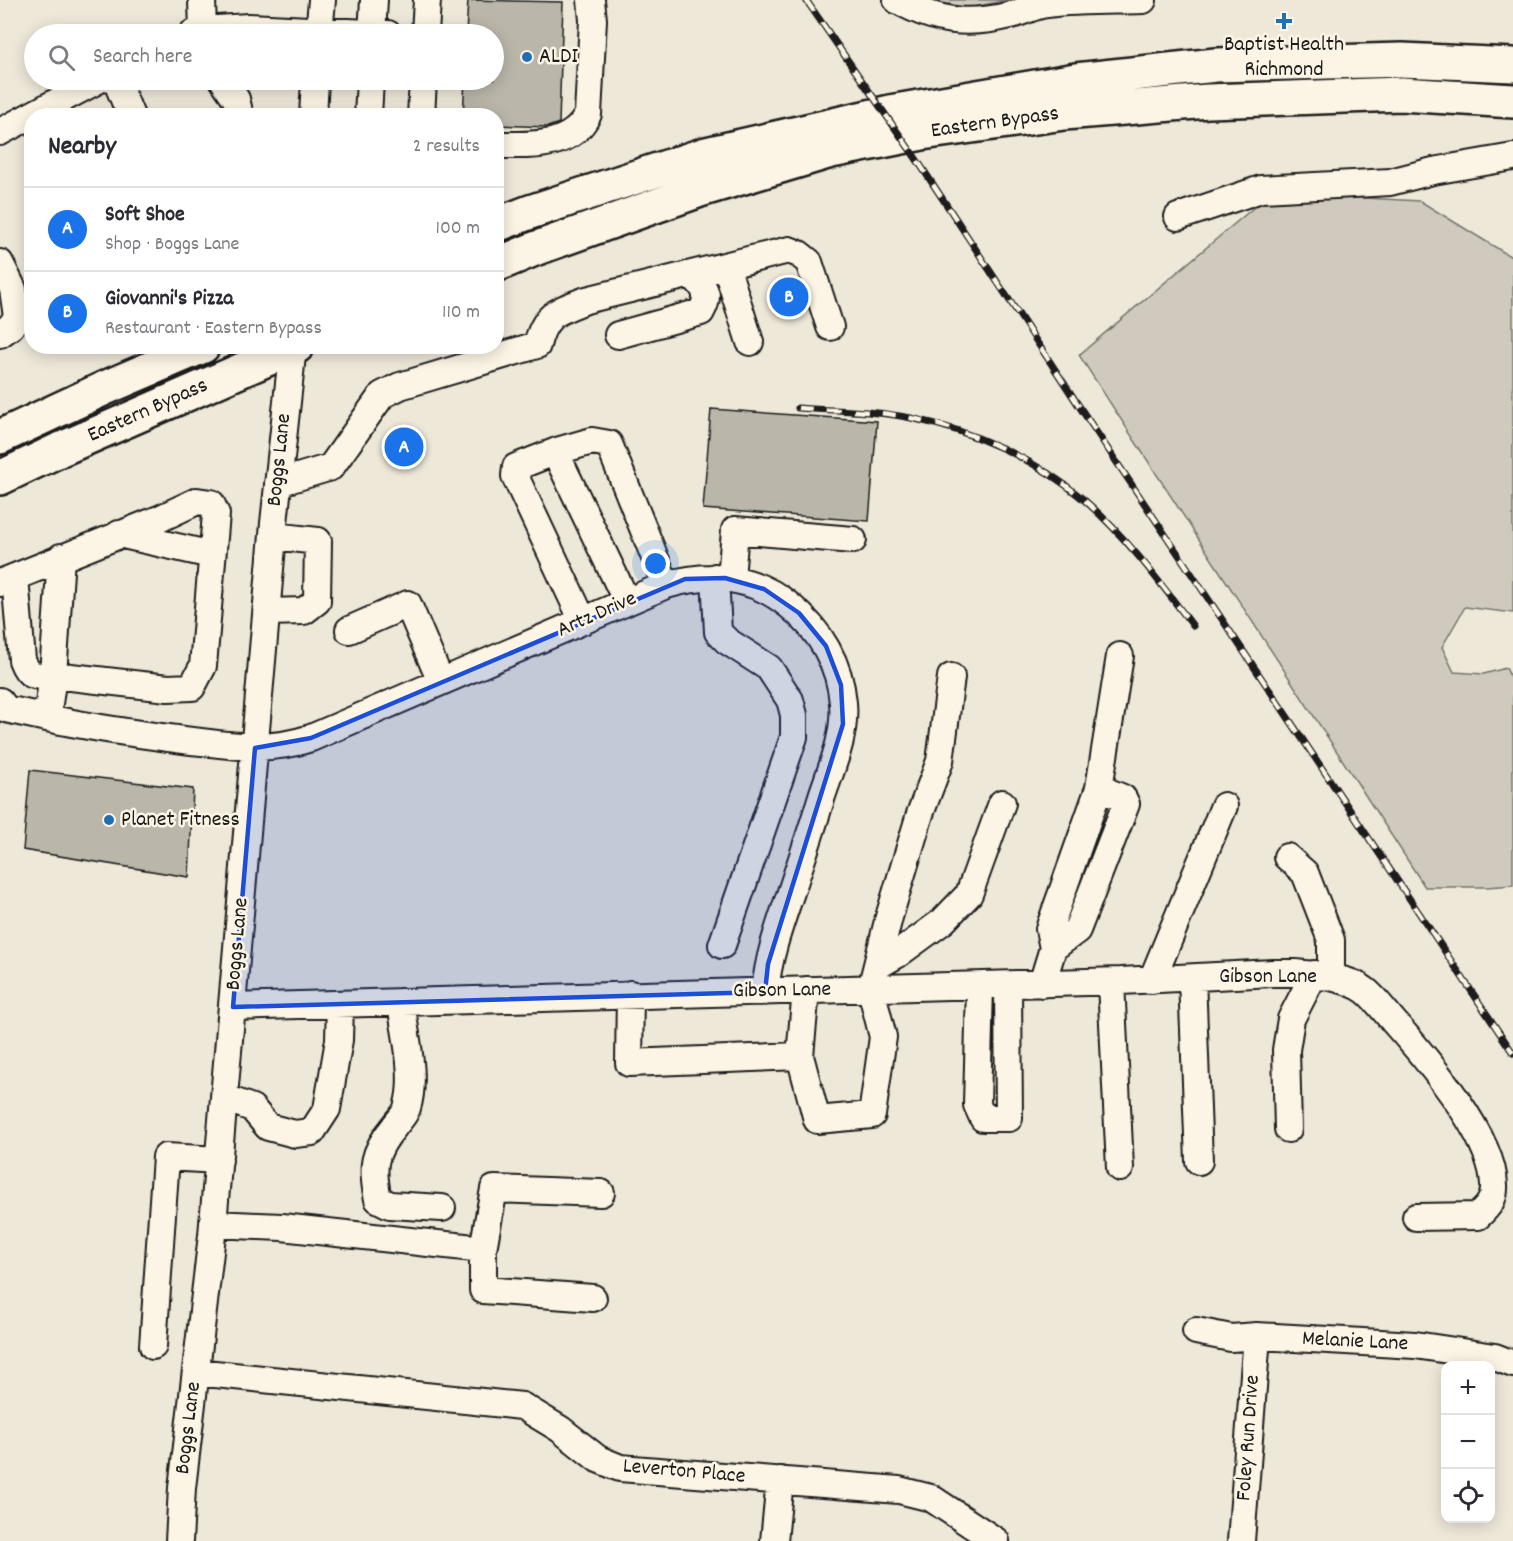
<!DOCTYPE html>
<meta charset="utf-8">
<style>
:root{--surface:#fff;--page:#f7f7f7;--text:#2b2b33;--muted:#7c7c81;--line:#e1e1e2;--accent:#1a73e8}
body{margin:0;font-family:Dekko,sans-serif;background:var(--page);color:var(--text)}
.controls{position:absolute;right:18px;bottom:18px;display:grid;overflow:hidden;border-radius:12px;box-shadow:0 3px 15px #0003}
.controls button{width:54px;height:54px;display:grid;place-items:center;padding:0;border:0;border-bottom:2px solid var(--line);background:var(--surface);color:var(--text);font:30px sans-serif}
.you{position:absolute;left:656px;top:564px;width:21px;height:21px;margin:-15px;border:4px solid #fff;border-radius:50%;background:#1a73e8;box-shadow:0 0 0 9px #1a73e833}
.badge{display:grid;place-items:center;width:39px;height:39px;border-radius:50%;background:var(--accent);color:#fff;font-size:20px;font-weight:700}
.pin{position:absolute;translate:-50% -50%;border:3px solid #fff;box-shadow:0 2px 6px #0006}
.list{margin:0;padding:0;list-style:none}
h2{display:flex;justify-content:space-between;align-items:center;height:78px;margin:0;padding:0 24px;font-size:26px}
h2 small{font-size:20px;font-weight:400;color:var(--muted)}
.list li{display:grid;grid-template-columns:39px 1fr auto;gap:18px;align-items:center;box-sizing:border-box;height:84px;padding:0 24px;border-top:2px solid var(--line)}
.list b{display:block;font-size:22px;white-space:nowrap}
.list p{margin:0;font-size:20px;white-space:nowrap;color:var(--muted)}
.list em{font-size:20px;font-style:normal;color:var(--muted)}
.icon{flex:none;width:33px;height:33px;fill:none;stroke:currentColor;stroke-width:2;stroke-linecap:round;stroke-linejoin:round}
.map{position:relative;flex:none;width:1513px;height:1541px;overflow:hidden}
.search{position:absolute;background:var(--surface);box-shadow:0 3px 15px #0003;left:24px;top:24px;width:480px;height:66px;display:flex;align-items:center;gap:15px;box-sizing:border-box;padding:0 21px;border-radius:33px;color:var(--muted);font-size:22px}
.panel{position:absolute;background:var(--surface);box-shadow:0 3px 15px #0003;left:24px;top:108px;width:480px;height:246px;border-radius:24px}
.map>svg:first-child{display:block}
.green{fill:#cfcabd;stroke:#76736c;stroke-width:1.5}
.building{fill:#bab6aa;stroke:#1c1c1c;stroke-width:1.5}
.lines{fill:none;stroke-linecap:round;stroke-linejoin:round}
.minor-casing{stroke:#1c1c1c;stroke-width:30}
.major-casing{stroke:#1c1c1c;stroke-width:38}
.minor{stroke:#fcf5e5;stroke-width:26}
.major{stroke:#fcf5e5;stroke-width:33}
.rail-casing{stroke:#1c1c1c;stroke-width:7}
.rail{stroke:#fcf5e5;stroke-width:4.5;stroke-dasharray:14;stroke-linecap:butt}
.marked{fill:#1d4ed8;fill-opacity:0.2;stroke:#1d4ed8;stroke-width:4.5;stroke-linejoin:round}
.poi-dot{fill:#1f6fb2;stroke:#fcf5e5;stroke-width:2}
.labels{text-anchor:middle;dominant-baseline:central;stroke-width:5;stroke-linejoin:round;paint-order:stroke}
.poi-label{font-size:22px;fill:#1c1c1c;stroke:#fcf5e5;text-anchor:start}
.street-label{font-size:22px;fill:#1c1c1c;stroke:#fcf5e5}
</style>
<div class="map">
<svg width="1513" height="1541" viewBox="0 0 1513 1541">
<rect width="100%" height="100%" fill="#eee8d9"/>
<filter id="ink" filterUnits="userSpaceOnUse"><feTurbulence type="fractalNoise" baseFrequency=".0167" numOctaves="2"/><feDisplacementMap in="SourceGraphic" scale="12" xChannelSelector="R" yChannelSelector="G"/><feConvolveMatrix kernelMatrix="1 2 1 2 8 2 1 2 1" color-interpolation-filters="sRGB"/></filter>
<g filter="url(#ink)">
<path class="green" d="M 927,0 L 1007,0 L 969,8 Z
M 1271,193 L 1420,201 L 1513,258 L 1513,613 L 1465,607 L 1442,647 L 1454,672 L 1484,674 L 1506,668 L 1513,683 L 1513,885 L 1487,887 L 1425,887 L 1079,355 Z"/>
<path class="building" d="M 468,0 L 563,2 L 559,123 L 548,127 L 496,125 L 496,116 L 463,116 L 465,80 L 494,80 L 494,34 L 466,34 Z
M 711,409 L 877,421 L 869,521 L 703,509 Z
M 30,770 L 193,789 L 189,877 L 23,850 Z"/>
<g class="lines">
<g class="minor-casing">
<path id="minor" d="M 202,0 L 203,31
M 897,0 C 937,22 967,26 1011,15 C 1023,12 1035,5 1047,4 C 1078,0 1111,1 1143,0
M 192,34 L 217,29 L 249,27 L 388,34
M 319,34 L 322,0
M 372,34 L 374,0
M 425,34 L 427,0
M 116,80 L 131,116
M 223,80 L 236,99 L 240,116
M 313,116 L 315,80
M 368,116 L 370,80
M 421,116 L 423,80
M 0,132 L 98,80
M 496,145 C 530,145 571,149 588,114 L 593,20 L 591,0
M 1178,217 L 1261,189 L 1390,182 L 1433,171 L 1513,157
M 0,263 L 13,289 L 17,317 L 11,326 L 0,334
M 726,266 L 750,342
M 618,335 L 701,312 C 711,294 705,289 693,275
M 557,451 L 516,467 L 515,476 L 583,621
M 278,483 L 331,467 L 382,395 L 400,386 L 537,345 C 545,313 558,311 586,300 L 789,250 L 799,254 L 809,262 L 830,327
M 119,534 L 212,555
M 715,577 L 718,632 L 727,641 L 769,668 L 790,700 L 794,715 L 794,737 L 722,945
M 731,579 L 735,530 L 853,540
M 0,583 L 159,519 L 197,501 L 211,503 L 216,514 L 203,666 L 192,687 L 168,688 L 53,675 L 61,557
M 627,602 L 561,464 L 557,451 L 592,441 L 609,444 L 666,585
M 267,612 L 304,611 L 317,601 L 318,541 L 273,536
M 349,630 L 408,604 L 441,682
M 0,701 L 6,709 L 47,718 L 53,675 C 36,676 29,679 22,660 L 15,577
M 47,718 C 93,728 137,734 184,740 C 229,745 267,753 311,738 L 666,585 C 710,572 754,576 790,606 C 820,630 840,664 843,703 C 846,735 832,766 822,796 C 812,829 801,862 790,895 C 779,927 768,958 765,992
M 1099,788 L 1120,656
M 1287,857 L 1305,873 L 1331,940 L 1331,977 C 1343,980 1356,983 1366,991 C 1376,999 1385,1012 1394,1022 C 1426,1058 1493,1136 1494,1185 C 1495,1199 1488,1207 1478,1216 L 1416,1217
M 877,966 L 898,954 L 943,921 L 969,894 L 1002,803
M 1192,978 L 1199,1161
M 1152,980 L 1224,806
M 1111,982 L 1120,1168
M 1042,984 L 1053,948 L 1049,929 L 1099,788 L 1123,798 L 1126,804 L 1077,930 L 1053,948
M 980,986 L 977,1105 L 983,1118 L 1009,1118 L 1008,985
M 630,994 L 629,1063 L 800,1056 L 806,990
M 401,1002 C 405,1036 417,1075 407,1108 C 405,1115 398,1121 394,1127 C 373,1152 371,1167 378,1199 L 390,1205 L 442,1208
M 233,1007 L 1121,981 L 1273,973 L 1295,973 L 1331,977
M 800,1056 L 817,1120 L 872,1115 L 883,1037 L 871,989 L 889,917 L 920,814 L 940,761 L 951,677
M 225,1098 L 252,1108 L 268,1127 L 295,1134 L 312,1132 L 327,1109 L 339,1040 L 340,1004
M 1288,1129 L 1286,1050 L 1291,1019 L 1314,974
M 213,1224 L 282,1227 L 483,1249 L 483,1290 L 593,1298
M 483,1249 L 494,1189 L 601,1193
M 1196,1331 L 1231,1338 L 1257,1336 L 1415,1345 L 1495,1357 L 1513,1364
M 153,1346 L 166,1157 L 219,1160
M 196,1372 L 522,1406 L 560,1429 L 598,1459 L 620,1468 L 899,1490 L 931,1498 L 996,1541
M 179,1541 L 182,1488 L 212,1235 L 274,523 L 293,346
M 774,1541 L 780,1480
M 1241,1541 L 1257,1336"/>
</g>
<g class="major-casing">
<path id="major" d="M 496,225 L 530,212 L 706,154 L 890,112 L 1076,80 L 1216,65 L 1402,60 L 1513,65
M 496,265 L 537,248 L 700,190 L 831,151 L 922,133 L 1064,113 L 1208,101 L 1401,94 L 1513,101
M 0,437 L 105,388 L 203,346
M 0,478 L 59,450 L 297,346"/>
</g>
<use href="#minor" class="minor"/>
<use href="#major" class="major"/>
<g class="rail-casing">
<path id="rail" d="M 806,0 L 917,160 L 1083,412 L 1513,1053
M 798,408 C 835,411 874,410 911,418 C 972,431 1035,458 1083,499 C 1125,535 1159,581 1193,626"/>
</g>
<use href="#rail" class="rail"/>
</g>
</g>
<path class="marked" d="M 725,578 L 764,589 L 799,613 L 826,646 L 841,685 L 843,724 L 768,964 L 765,992 L 233,1007 L 255,748 L 311,738 L 685,579 Z"/>
<g class="poi-dot">
<path d="M1281 12h6v6h6v6h-6v6h-6v-6h-6v-6h6z"/>
<circle cx="527" cy="57" r="6"/>
<circle cx="109" cy="820" r="6"/>
</g>
<g class="labels">
<g class="poi-label">
<text x="1284" y="45" text-anchor="middle">Baptist Health<tspan x="1284" dy="25">Richmond</tspan></text>
<text x="539" y="57">ALDI</text>
<text x="121" y="820">Planet Fitness</text>
</g>
<g class="street-label">
<text transform="translate(995 123) rotate(-8)">Eastern Bypass</text>
<text transform="translate(148 411) rotate(-24)">Eastern Bypass</text>
<text transform="translate(280 460) rotate(-84)">Boggs Lane</text>
<text transform="translate(597 615) rotate(-24)">Artz Drive</text>
<text transform="translate(238 944) rotate(-85)">Boggs Lane</text>
<text x="1268" y="977">Gibson Lane</text>
<text transform="translate(782 991) rotate(-1)">Gibson Lane</text>
<text transform="translate(1355 1342) rotate(3)">Melanie Lane</text>
<text transform="translate(189 1428) rotate(-83)">Boggs Lane</text>
<text transform="translate(1249 1438) rotate(-86)">Foley Run Drive</text>
<text transform="translate(684 1472) rotate(5)">Leverton Place</text>
</g>
</g>
</svg>
<div class="controls">
<button>+</button>
<button>−</button>
<button><svg class="icon" aria-label="locate" viewBox="0 0 24 24"><circle cx="12" cy="12" r="6"/><path d="M12 2v4M12 18v4M2 12h4M18 12h4"/></svg></button>
</div>
<div class="you"></div>
<div class="pin badge" style="left:404px;top:447px">A</div>
<div class="pin badge" style="left:789px;top:297px">B</div>
<div class="search"><svg class="icon" aria-label="search" viewBox="0 0 24 24"><circle cx="10" cy="10" r="6"/><path d="M15 15l6 6"/></svg>Search here</div>
<section class="panel">
<h2>Nearby<small>2 results</small></h2>
<ul class="list">
<li><span class="badge">A</span><div><b>Soft Shoe</b><p>Shop · Boggs Lane</p></div><em>100 m</em></li>
<li><span class="badge">B</span><div><b>Giovanni's Pizza</b><p>Restaurant · Eastern Bypass</p></div><em>110 m</em></li>
</ul>
</section>
</div>
